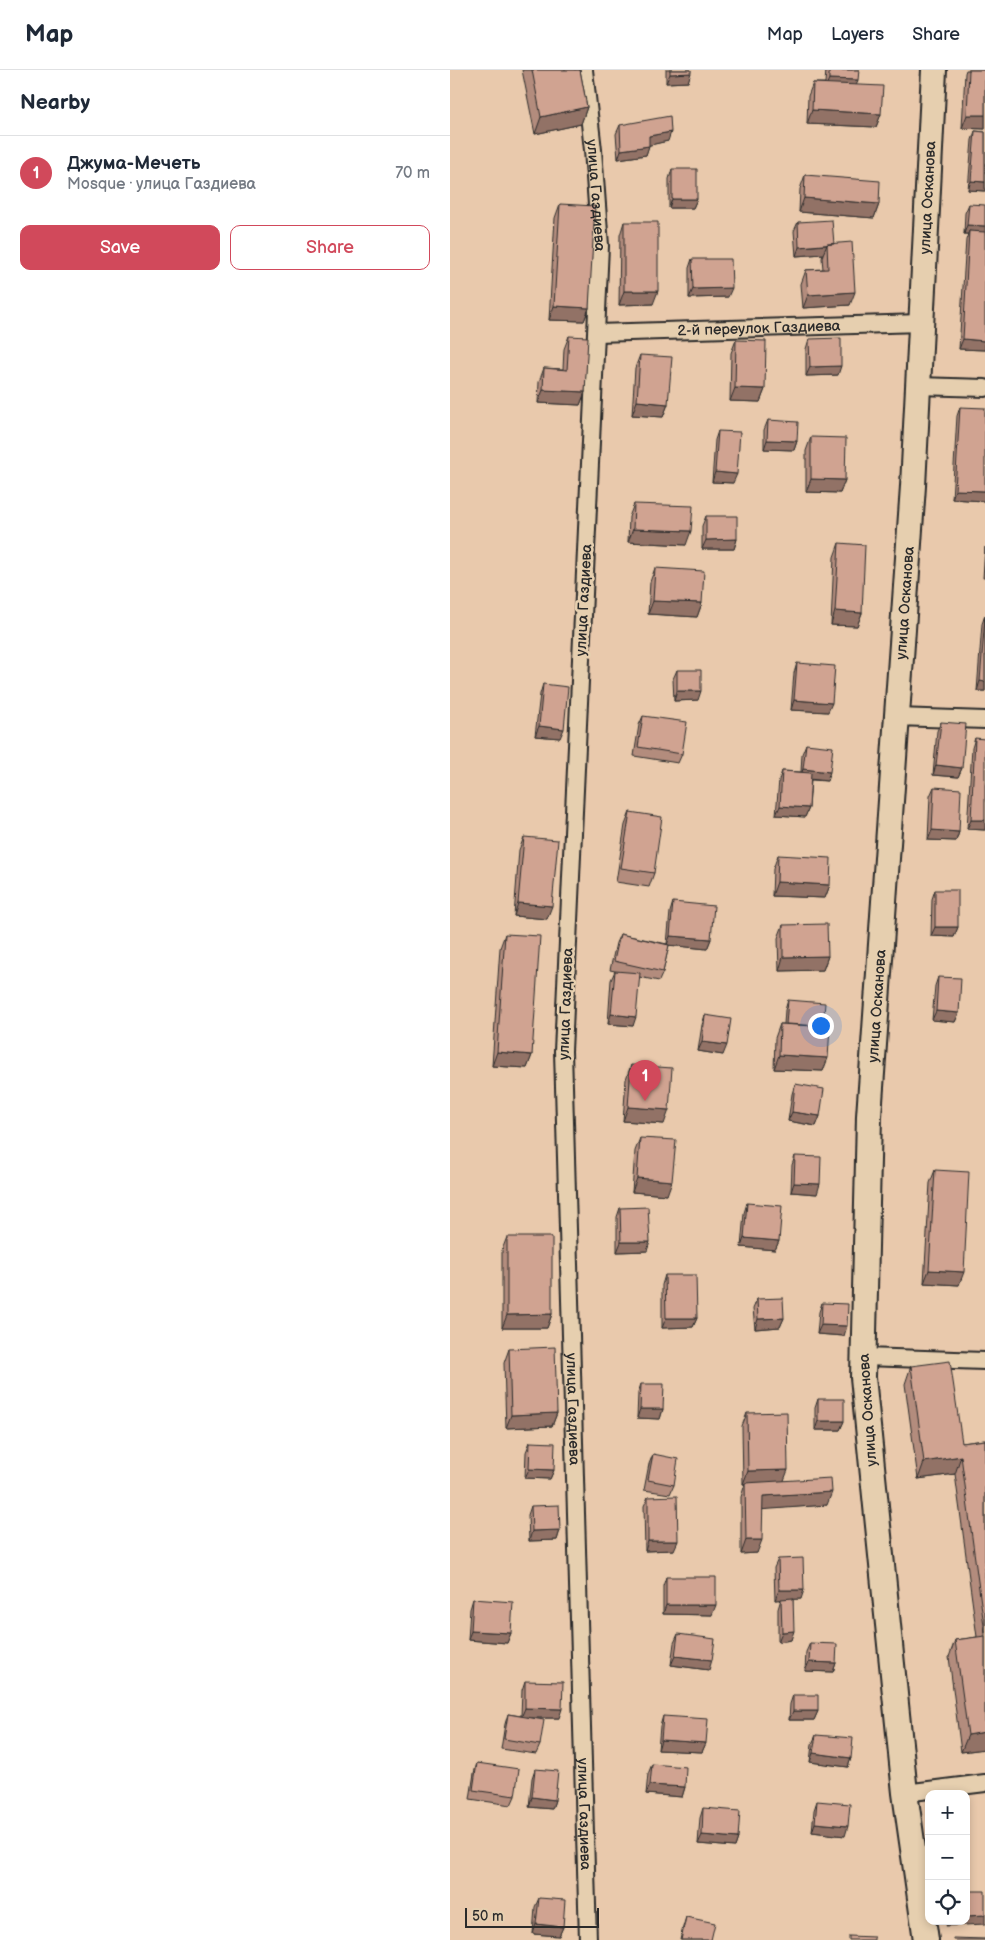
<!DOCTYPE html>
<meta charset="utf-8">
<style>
:root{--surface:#fff;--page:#f2f2f3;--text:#1f2937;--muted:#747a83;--line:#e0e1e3;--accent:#d1495b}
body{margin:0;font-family:"Balsamiq Sans",sans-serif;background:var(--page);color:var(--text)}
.controls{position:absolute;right:15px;bottom:15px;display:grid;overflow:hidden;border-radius:10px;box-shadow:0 2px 8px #0003}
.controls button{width:45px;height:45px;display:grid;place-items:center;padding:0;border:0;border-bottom:1px solid var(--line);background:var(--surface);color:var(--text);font:25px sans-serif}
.scale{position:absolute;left:15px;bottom:12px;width:134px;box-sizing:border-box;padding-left:5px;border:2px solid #2b2b2b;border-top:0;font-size:14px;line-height:18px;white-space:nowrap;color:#2b2b2b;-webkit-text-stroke:4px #e6cfaf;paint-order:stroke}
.you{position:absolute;left:370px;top:955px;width:18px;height:18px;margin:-12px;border:4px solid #fff;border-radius:50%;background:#1a73e8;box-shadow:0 0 0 8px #1a73e833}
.badge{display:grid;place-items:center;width:32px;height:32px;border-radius:50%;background:var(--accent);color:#fff;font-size:16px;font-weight:700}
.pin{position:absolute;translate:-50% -41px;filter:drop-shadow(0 1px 2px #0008)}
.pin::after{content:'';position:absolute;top:26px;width:18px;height:15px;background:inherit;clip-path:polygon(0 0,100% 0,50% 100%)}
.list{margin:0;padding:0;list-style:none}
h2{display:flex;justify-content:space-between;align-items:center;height:65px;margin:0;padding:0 20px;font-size:21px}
h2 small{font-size:16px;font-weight:400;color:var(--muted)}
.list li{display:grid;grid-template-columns:32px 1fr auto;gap:15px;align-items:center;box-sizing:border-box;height:75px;padding:0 20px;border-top:1px solid var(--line)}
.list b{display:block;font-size:19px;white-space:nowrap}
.list p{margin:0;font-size:16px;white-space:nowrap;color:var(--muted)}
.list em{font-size:16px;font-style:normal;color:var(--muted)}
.actions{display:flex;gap:10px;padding:15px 20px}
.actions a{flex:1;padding:11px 0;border:1px solid var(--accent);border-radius:10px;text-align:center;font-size:18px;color:var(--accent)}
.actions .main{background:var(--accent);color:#fff}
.icon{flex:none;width:28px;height:28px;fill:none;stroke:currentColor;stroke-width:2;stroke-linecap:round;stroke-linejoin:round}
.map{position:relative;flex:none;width:535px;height:1870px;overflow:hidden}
header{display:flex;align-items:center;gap:30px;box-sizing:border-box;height:70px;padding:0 25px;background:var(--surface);border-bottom:1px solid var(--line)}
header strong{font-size:24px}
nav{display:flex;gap:28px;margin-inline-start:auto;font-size:18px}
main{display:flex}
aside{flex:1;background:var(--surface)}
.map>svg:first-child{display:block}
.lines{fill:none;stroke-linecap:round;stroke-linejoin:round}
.street-casing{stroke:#2b2b2b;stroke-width:20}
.secondary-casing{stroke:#2b2b2b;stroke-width:28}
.street{stroke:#e6cfaf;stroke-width:16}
.secondary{stroke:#e6cfaf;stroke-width:24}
.wall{fill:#b38c7d;stroke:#2b2b2b}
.shaded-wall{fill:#927266;stroke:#2b2b2b}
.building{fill:#d0a391;stroke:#2b2b2b}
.labels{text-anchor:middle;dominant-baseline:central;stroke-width:5;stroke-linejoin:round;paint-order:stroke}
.street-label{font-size:15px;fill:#2b2b2b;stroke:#e6cfaf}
</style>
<header>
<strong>Map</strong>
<nav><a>Map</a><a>Layers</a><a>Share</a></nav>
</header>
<main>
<aside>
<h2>Nearby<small></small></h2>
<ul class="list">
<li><span class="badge">1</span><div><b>Джума-Мечеть</b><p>Mosque · улица Газдиева</p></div><em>70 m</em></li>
</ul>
<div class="actions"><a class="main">Save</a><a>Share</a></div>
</aside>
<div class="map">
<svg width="535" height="1870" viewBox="0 0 535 1870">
<rect width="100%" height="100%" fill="#e9c9ac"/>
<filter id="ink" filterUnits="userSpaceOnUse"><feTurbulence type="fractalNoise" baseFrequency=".02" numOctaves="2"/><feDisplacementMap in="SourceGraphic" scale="10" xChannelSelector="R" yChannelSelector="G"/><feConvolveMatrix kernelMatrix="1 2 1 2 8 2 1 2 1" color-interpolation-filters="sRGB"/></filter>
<g filter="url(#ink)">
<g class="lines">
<g class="street-casing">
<g id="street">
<path id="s1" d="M 134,0 L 143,80 L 150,176 L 113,981 L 138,1870"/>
<path id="s2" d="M 147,263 L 471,253"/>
<path d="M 468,316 L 535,318"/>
<path d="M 447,647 L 535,650"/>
<path d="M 414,1287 L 535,1291"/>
<path d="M 455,1723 L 535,1713"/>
</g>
</g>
<g class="secondary-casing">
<g id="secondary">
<path id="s3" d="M 476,1870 L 455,1723 L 413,1307 L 419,1046 L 463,416 L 484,0"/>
</g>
</g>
<use href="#street" class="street"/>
<use href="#secondary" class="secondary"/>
</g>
<path class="wall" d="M 72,0 L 130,0 L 137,37 L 131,54 L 85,64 Z
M 216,0 L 241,0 L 238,12 L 216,13 Z
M 376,0 L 409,0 L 406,15 L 431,44 L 426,57 L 357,54 L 358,26 L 363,13 L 375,13 Z
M 516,0 L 535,0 L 535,59 L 512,58 L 515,3 Z
M 170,55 L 218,71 L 199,75 L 196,85 L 168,89 L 166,64 Z
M 525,61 L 535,62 L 535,121 L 518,120 L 522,70 Z
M 222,99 L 247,129 L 243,138 L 219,138 L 219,109 Z
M 355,105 L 429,134 L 424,148 L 349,142 L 350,119 Z
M 110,134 L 139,238 L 134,251 L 99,250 L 105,148 Z
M 519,134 L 535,280 L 509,279 L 516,170 L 518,164 L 514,164 L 515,143 Z
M 174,152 L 203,234 L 169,235 L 170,165 Z
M 348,152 L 384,174 L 400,235 L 353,238 L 351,214 L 356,200 L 373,199 L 372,188 L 373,184 L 346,186 L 344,161 Z
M 242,189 L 278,227 L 239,228 L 239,198 Z
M 119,266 L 135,322 L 130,335 L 88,333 L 89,312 L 94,298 L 113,299 L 114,279 Z
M 359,269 L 388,305 L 356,306 L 356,279 Z
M 286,270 L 315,319 L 310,332 L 280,331 L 281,283 Z
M 190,285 L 218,334 L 213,347 L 182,345 L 185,298 Z
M 510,337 L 534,431 L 502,429 L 507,346 Z
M 318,350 L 347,371 L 344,380 L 314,379 L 314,360 Z
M 268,361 L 283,413 L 262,412 L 265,370 Z
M 361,367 L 395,410 L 390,423 L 356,422 L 356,381 Z
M 184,434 L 236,475 L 178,472 L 179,447 Z
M 256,446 L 287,469 L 284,479 L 252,479 L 252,456 Z
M 389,473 L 412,543 L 407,556 L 381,555 L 384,487 Z
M 535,477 L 535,508 L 533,508 Z
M 205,498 L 252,533 L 247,547 L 198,544 L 200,512 Z
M 535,545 L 535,621 L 527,621 L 532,554 Z
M 347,593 L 378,642 L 341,640 L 344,603 Z
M 227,600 L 248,630 L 224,631 L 223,609 Z
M 93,614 L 110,668 L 85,666 L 90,624 Z
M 193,646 L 232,684 L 228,693 L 184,686 L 189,655 Z
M 491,652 L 512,698 L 508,707 L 483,705 L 487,661 Z
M 525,668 L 535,760 L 517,759 L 522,678 Z
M 356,674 L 377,711 L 361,710 L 359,738 L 355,747 L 326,745 L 329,710 L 332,701 L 351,702 L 352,684 Z
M 484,717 L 509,762 L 506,771 L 478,770 L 480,726 Z
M 180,742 L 204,803 L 199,817 L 166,812 L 175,755 Z
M 74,767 L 97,849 L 64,846 L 69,780 Z
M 328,785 L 380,815 L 375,828 L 322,826 L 323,799 Z
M 485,820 L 508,857 L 504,867 L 481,866 L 482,829 Z
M 223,832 L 261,869 L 257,879 L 219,875 L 213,902 L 209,911 L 189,907 L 183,956 L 158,954 L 161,910 L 165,901 L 160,900 L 166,873 L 170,864 L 217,874 L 220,842 Z
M 333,855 L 378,886 L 373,900 L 329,901 L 328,868 Z
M 55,864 L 82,985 L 77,998 L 42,996 L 50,878 Z
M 488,907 L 509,943 L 505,952 L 482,950 L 485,916 Z
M 338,930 L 373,956 L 373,1001 L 324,999 L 325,968 L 330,954 L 334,954 L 335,940 Z
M 255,945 L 273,985 L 248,981 L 252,955 Z
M 181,995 L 214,1054 L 173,1051 L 176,1009 Z
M 345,1014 L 370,1046 L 366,1056 L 338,1051 L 342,1024 Z
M 190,1068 L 217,1125 L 182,1122 L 185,1081 Z
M 345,1086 L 367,1124 L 341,1122 L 342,1095 Z
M 485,1100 L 509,1215 L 474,1213 L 480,1113 Z
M 297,1133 L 329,1171 L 325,1180 L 291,1177 L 294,1143 Z
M 170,1138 L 197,1181 L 167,1182 L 167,1147 Z
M 57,1167 L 102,1244 L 97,1258 L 52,1258 L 52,1180 Z
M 215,1205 L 247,1248 L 243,1257 L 212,1258 L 212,1215 Z
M 307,1229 L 334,1248 L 330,1257 L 305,1259 L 303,1239 Z
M 372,1233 L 394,1266 L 367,1264 L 369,1242 Z
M 59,1279 L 107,1343 L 102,1356 L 56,1358 L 54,1293 Z
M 461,1296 L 512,1373 L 535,1370 L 535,1679 L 511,1682 L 499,1587 L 505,1570 L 527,1567 L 505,1404 L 468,1409 L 455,1314 Z
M 191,1314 L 213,1339 L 210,1349 L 187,1348 L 188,1323 Z
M 368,1329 L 394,1351 L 390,1360 L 365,1360 L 365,1338 Z
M 297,1343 L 334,1411 L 377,1435 L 312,1439 L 307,1483 L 291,1484 L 291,1427 L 295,1414 L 293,1414 L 292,1356 Z
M 80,1372 L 104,1400 L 100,1409 L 75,1408 L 76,1382 Z
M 203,1384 L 224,1415 L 220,1424 L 194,1420 L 199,1394 Z
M 198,1427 L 224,1480 L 195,1481 L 194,1436 Z
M 81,1436 L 110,1460 L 107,1470 L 79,1471 L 78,1445 Z
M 328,1489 L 351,1529 L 343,1529 L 341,1570 L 328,1572 L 328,1539 L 331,1529 L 325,1530 L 324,1498 Z
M 216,1507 L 262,1545 L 213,1544 L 213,1516 Z
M 23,1529 L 61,1563 L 57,1573 L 18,1570 L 20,1539 Z
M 228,1564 L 259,1600 L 221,1595 L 224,1573 Z
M 360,1573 L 386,1593 L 383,1602 L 355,1601 L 356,1582 Z
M 75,1611 L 109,1648 L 82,1648 L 90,1675 L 86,1684 L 51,1679 L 55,1654 L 58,1644 L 71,1646 L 72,1620 Z
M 343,1625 L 368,1641 L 364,1650 L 339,1650 L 340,1634 Z
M 213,1646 L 256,1673 L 252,1682 L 208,1680 L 210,1656 Z
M 366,1665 L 401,1688 L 398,1697 L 360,1692 L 362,1674 Z
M 27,1693 L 65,1726 L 61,1735 L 20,1729 L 24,1703 Z
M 202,1694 L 235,1717 L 232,1727 L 196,1724 L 198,1704 Z
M 85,1699 L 105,1730 L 102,1739 L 79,1737 L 82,1708 Z
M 367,1731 L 395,1766 L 362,1762 L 364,1740 Z
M 253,1738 L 288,1768 L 285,1777 L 248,1774 L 250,1748 Z
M 89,1828 L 113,1857 L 109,1866 L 83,1864 L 85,1837 Z
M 236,1847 L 261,1870 L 230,1870 L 233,1857 Z"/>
<path class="shaded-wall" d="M 241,3 L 238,12 L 216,13 L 220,4 Z
M 379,9 L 408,10 L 405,20 L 375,18 Z
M 137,37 L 131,54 L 85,64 L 91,47 Z
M 362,40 L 431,44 L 426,57 L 357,54 Z
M 517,45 L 535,45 L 535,59 L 512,58 Z
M 221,62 L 218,71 L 196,76 L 199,66 Z
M 199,76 L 196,85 L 168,89 L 171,80 Z
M 521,111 L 535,112 L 535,121 L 518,120 Z
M 354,128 L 429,134 L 424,148 L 349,142 Z
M 222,129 L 247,129 L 243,138 L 219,138 Z
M 517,155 L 535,156 L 535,165 L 519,161 L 518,164 L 514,164 Z
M 377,175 L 373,184 L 346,186 L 349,177 Z
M 282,218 L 278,227 L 239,228 L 243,219 Z
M 174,221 L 208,221 L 203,234 L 169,235 Z
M 405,222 L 400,235 L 353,238 L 358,225 Z
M 104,236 L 139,238 L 134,251 L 99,250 Z
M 513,269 L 535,271 L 535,280 L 509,279 Z
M 391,296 L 388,305 L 356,306 L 360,297 Z
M 285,318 L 315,319 L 310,332 L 280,331 Z
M 93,320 L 135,322 L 130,335 L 88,333 Z
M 187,331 L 218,334 L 213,347 L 182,345 Z
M 317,370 L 347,371 L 344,380 L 314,379 Z
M 265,402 L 287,404 L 283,413 L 262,412 Z
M 361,409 L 395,410 L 390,423 L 356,422 Z
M 505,420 L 535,421 L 535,427 L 534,431 L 502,429 Z
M 183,459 L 241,461 L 236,475 L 178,472 Z
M 287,469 L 284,479 L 252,479 L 256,470 Z
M 203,531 L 252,533 L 247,547 L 198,544 Z
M 385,541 L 412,543 L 407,556 L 381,555 Z
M 530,611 L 535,612 L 535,621 L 527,621 Z
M 227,621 L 251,621 L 248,630 L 224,631 Z
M 344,630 L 382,633 L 378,642 L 341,640 Z
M 89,656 L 114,659 L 110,668 L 85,666 Z
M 486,695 L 512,698 L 508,707 L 483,705 Z
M 353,699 L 380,702 L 377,711 L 350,708 Z
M 330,736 L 359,738 L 355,747 L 326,745 Z
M 521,750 L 535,750 L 535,760 L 517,759 Z
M 482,760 L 509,762 L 506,771 L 478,770 Z
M 327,812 L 380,815 L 375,828 L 322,826 Z
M 68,833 L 102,836 L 97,849 L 64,846 Z
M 485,857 L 508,857 L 504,867 L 481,866 Z
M 220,866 L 261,869 L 257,879 L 217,875 Z
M 378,886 L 373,900 L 329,901 L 333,887 Z
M 486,941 L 509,943 L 505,952 L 482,950 Z
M 161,944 L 186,947 L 183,956 L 158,954 Z
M 252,972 L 277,975 L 273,985 L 248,981 Z
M 47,982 L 82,985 L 77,998 L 42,996 Z
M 329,985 L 378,988 L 373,1001 L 324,999 Z
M 178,1037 L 219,1040 L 214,1054 L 173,1051 Z
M 342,1042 L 370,1046 L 366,1056 L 338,1051 Z
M 187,1108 L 222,1111 L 217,1125 L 182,1122 Z
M 344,1113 L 370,1114 L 367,1124 L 341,1122 Z
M 294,1168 L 329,1171 L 325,1180 L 291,1177 Z
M 171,1172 L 200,1172 L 197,1181 L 167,1182 Z
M 479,1200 L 514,1202 L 509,1215 L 474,1213 Z
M 102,1244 L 97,1258 L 52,1258 L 57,1245 Z
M 216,1248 L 247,1248 L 243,1257 L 212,1258 Z
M 334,1248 L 330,1257 L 305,1259 L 308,1249 Z
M 371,1255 L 397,1256 L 394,1266 L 367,1264 Z
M 190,1339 L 213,1339 L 210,1349 L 187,1348 Z
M 107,1343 L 102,1356 L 56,1358 L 61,1345 Z
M 368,1351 L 394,1351 L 390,1360 L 365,1360 Z
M 511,1386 L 505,1404 L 468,1409 L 474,1392 Z
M 79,1399 L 104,1400 L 100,1409 L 75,1408 Z
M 338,1400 L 333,1413 L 293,1414 L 298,1401 Z
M 382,1422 L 377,1435 L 308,1440 L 313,1426 Z
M 110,1460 L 107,1470 L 79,1471 L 82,1461 Z
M 296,1470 L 312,1470 L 307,1483 L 291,1484 Z
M 198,1471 L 228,1471 L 224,1480 L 195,1481 Z
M 329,1520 L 354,1520 L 351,1529 L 325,1530 Z
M 216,1535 L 266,1535 L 262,1545 L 213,1544 Z
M 21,1561 L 61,1563 L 57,1573 L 18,1570 Z
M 344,1561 L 341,1570 L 328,1572 L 332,1562 Z
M 225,1586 L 262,1590 L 259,1600 L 221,1595 Z
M 359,1592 L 386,1593 L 383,1602 L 355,1601 Z
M 75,1638 L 112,1639 L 109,1648 L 71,1648 Z
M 343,1641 L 368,1641 L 364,1650 L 339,1650 Z
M 535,1662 L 535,1679 L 511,1682 L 518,1665 Z
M 211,1670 L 256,1673 L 252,1682 L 208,1680 Z
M 363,1683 L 401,1688 L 398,1697 L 360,1692 Z
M 200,1715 L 235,1717 L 232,1727 L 196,1724 Z
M 82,1727 L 105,1730 L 102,1739 L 79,1737 Z
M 365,1753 L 398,1756 L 395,1766 L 362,1762 Z
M 252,1765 L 288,1768 L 285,1777 L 248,1774 Z
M 535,1845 L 535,1854 L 496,1856 L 498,1851 L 516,1851 L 516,1846 Z
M 86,1854 L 113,1857 L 109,1866 L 83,1864 Z"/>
<path class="building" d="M 82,0 L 130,0 L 137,37 L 91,47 Z
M 220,0 L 241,0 L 241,3 L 220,4 Z
M 379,0 L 409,0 L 408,10 L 379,9 Z
M 519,0 L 535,0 L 535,45 L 517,45 Z
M 363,13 L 433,16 L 431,44 L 362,40 Z
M 220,46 L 221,62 L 199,66 L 199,76 L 171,80 L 170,55 Z
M 525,61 L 535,62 L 535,112 L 521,111 Z
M 222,99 L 247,99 L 247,129 L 222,129 Z
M 355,105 L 430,111 L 429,134 L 354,128 Z
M 110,134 L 145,136 L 139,238 L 104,236 Z
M 519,134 L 535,135 L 535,156 L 517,155 Z
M 382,150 L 384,174 L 349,177 L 348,152 Z
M 174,152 L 208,152 L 208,221 L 174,221 Z
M 519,161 L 535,162 L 535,271 L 513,269 Z
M 402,172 L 405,222 L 358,225 L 356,200 L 378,199 L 377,174 Z
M 242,189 L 281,189 L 282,218 L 243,219 Z
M 119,266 L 138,267 L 135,322 L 93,320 L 94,298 L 117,300 Z
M 391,268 L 391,296 L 360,297 L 359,269 Z
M 286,270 L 316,271 L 315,319 L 285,318 Z
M 190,285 L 222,287 L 218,334 L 187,331 Z
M 510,337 L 535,338 L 535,421 L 505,420 Z
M 318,350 L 348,352 L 347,371 L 317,370 Z
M 268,361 L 290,362 L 287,404 L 265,402 Z
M 361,367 L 396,368 L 395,410 L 361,409 Z
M 184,434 L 243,436 L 241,461 L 183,459 Z
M 256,446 L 287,446 L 287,469 L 256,470 Z
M 389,473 L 415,475 L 412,543 L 385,541 Z
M 205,498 L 254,501 L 252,533 L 203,531 Z
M 535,547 L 535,612 L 530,611 Z
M 347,593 L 385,596 L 382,633 L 344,630 Z
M 227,600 L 251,600 L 251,621 L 227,621 Z
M 93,614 L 118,617 L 114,659 L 89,656 Z
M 193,646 L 237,652 L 232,684 L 188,677 Z
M 491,652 L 516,654 L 512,698 L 486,695 Z
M 525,668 L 535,669 L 535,750 L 521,750 Z
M 356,674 L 383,677 L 380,702 L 353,699 Z
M 332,701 L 361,703 L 359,738 L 330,736 Z
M 484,717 L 511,719 L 509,762 L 482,760 Z
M 180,742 L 212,747 L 204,803 L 171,798 Z
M 74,767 L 108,770 L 102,836 L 68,833 Z
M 328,785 L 381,788 L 380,815 L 327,812 Z
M 485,820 L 508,820 L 508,857 L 485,857 Z
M 223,832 L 264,836 L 261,869 L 220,866 Z
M 377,854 L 378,886 L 333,887 L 333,855 Z
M 55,864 L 90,866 L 82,985 L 47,982 Z
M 170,864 L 219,875 L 213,902 L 164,891 Z
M 165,901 L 190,903 L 186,947 L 161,944 Z
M 488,907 L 511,908 L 509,943 L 486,941 Z
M 338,930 L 375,933 L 373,956 L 336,954 Z
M 255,945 L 281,949 L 277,975 L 252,972 Z
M 330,954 L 380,957 L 378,988 L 329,985 Z
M 181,995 L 222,998 L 219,1040 L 178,1037 Z
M 345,1014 L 374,1019 L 370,1046 L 342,1042 Z
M 190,1068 L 226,1070 L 222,1111 L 187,1108 Z
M 345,1086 L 371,1087 L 370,1114 L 344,1113 Z
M 485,1100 L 519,1102 L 514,1202 L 479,1200 Z
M 297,1133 L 332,1136 L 329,1171 L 294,1168 Z
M 198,1137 L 200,1172 L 171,1172 L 170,1138 Z
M 57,1167 L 102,1167 L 102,1244 L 57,1245 Z
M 215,1205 L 246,1205 L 247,1248 L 216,1248 Z
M 333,1228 L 334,1248 L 308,1249 L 307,1229 Z
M 372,1233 L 398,1234 L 397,1256 L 371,1255 Z
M 105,1277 L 107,1343 L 61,1345 L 59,1279 Z
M 500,1291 L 512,1373 L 535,1370 L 535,1563 L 511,1386 L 474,1392 L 461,1296 Z
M 191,1314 L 214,1314 L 213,1339 L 190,1339 Z
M 368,1329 L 394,1329 L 394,1351 L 368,1351 Z
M 337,1342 L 338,1400 L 298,1401 L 297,1343 Z
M 80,1372 L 105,1373 L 104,1400 L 79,1399 Z
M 203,1384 L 228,1389 L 224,1415 L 198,1410 Z
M 381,1408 L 382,1422 L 313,1426 L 312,1470 L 296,1470 L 295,1413 Z
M 227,1426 L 228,1471 L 198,1471 L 198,1427 Z
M 109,1435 L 110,1460 L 82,1461 L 81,1436 Z
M 353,1488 L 354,1520 L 329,1520 L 328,1489 Z
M 216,1507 L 266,1507 L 266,1535 L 216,1535 Z
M 343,1528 L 344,1561 L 332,1562 L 331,1529 Z
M 23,1529 L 63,1532 L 61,1563 L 21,1561 Z
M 228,1564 L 265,1569 L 262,1590 L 225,1586 Z
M 535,1566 L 535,1662 L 518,1665 L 505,1570 Z
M 360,1573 L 387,1574 L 386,1593 L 359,1592 Z
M 75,1611 L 113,1612 L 112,1639 L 75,1638 Z
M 343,1625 L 368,1625 L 368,1641 L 343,1641 Z
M 58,1644 L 94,1650 L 90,1675 L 54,1669 Z
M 213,1646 L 258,1649 L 256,1673 L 211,1670 Z
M 366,1665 L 403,1668 L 401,1688 L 363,1683 Z
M 27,1693 L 69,1699 L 65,1726 L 23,1720 Z
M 202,1694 L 236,1697 L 235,1717 L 200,1715 Z
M 85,1699 L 108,1701 L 105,1730 L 82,1727 Z
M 367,1731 L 400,1734 L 398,1756 L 365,1753 Z
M 253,1738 L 290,1741 L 288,1768 L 252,1765 Z
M 516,1821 L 535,1821 L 535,1845 L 516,1846 Z
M 89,1828 L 115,1830 L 113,1857 L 86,1854 Z
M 236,1847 L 265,1853 L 261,1870 L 231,1870 Z
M 399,1866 L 424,1867 L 424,1870 L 399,1870 Z
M 503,1868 L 535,1869 L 535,1870 L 503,1870 Z"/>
</g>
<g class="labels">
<g class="street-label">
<text stroke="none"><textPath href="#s1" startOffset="126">улица Газдиева</textPath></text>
<text stroke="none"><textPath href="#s3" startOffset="1748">улица Осканова</textPath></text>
<text stroke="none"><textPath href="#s2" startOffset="162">2-й переулок Газдиева</textPath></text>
<text transform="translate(134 530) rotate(-87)">улица Газдиева</text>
<text stroke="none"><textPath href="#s3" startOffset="1342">улица Осканова</textPath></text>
<text transform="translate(116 934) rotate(-88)">улица Газдиева</text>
<text stroke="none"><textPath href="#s3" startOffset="938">улица Осканова</textPath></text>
<text stroke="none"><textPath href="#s1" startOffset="1341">улица Газдиева</textPath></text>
<text transform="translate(418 1340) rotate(-94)">улица Осканова</text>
<text stroke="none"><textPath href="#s1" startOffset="1746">улица Газдиева</textPath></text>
</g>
</g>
</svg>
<div class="controls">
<button>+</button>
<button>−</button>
<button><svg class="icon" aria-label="locate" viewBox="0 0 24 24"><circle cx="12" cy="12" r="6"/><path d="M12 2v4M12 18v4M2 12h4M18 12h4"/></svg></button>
</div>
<div class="scale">50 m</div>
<div class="you"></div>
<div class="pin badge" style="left:195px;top:1031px">1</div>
</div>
</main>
